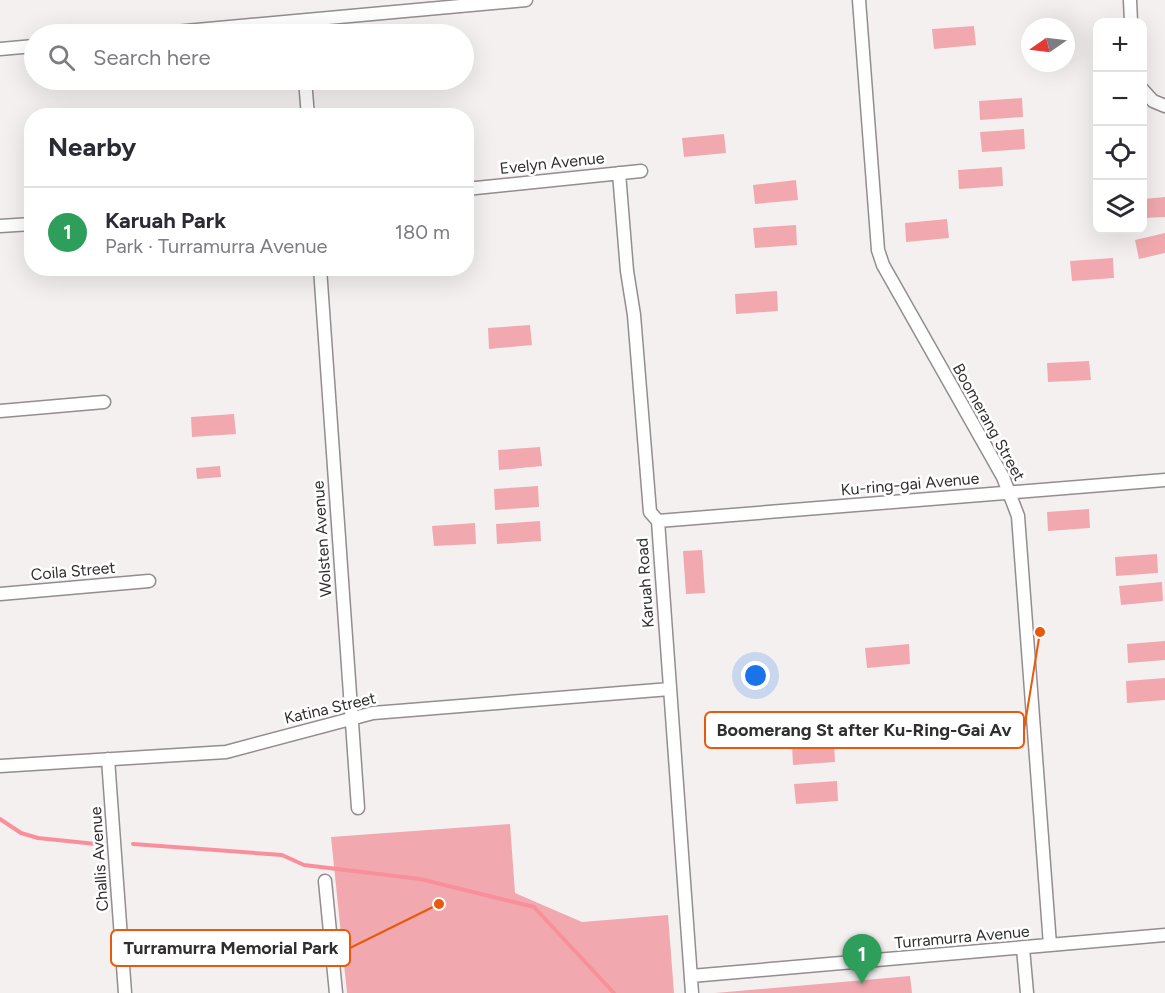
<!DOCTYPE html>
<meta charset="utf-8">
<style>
:root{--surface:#fff;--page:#f7f7f7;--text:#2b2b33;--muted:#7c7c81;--line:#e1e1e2;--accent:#216453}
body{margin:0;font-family:Figtree,sans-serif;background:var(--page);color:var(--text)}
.controls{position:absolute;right:18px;top:18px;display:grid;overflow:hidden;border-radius:12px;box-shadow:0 6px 24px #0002}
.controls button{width:54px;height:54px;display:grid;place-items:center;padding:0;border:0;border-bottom:2px solid var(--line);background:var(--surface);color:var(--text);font:30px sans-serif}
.compass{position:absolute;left:1021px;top:18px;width:54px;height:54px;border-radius:50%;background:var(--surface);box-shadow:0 6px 24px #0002;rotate:256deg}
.you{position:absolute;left:756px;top:676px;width:21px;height:21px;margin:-15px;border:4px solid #fff;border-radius:50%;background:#1a73e8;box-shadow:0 0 0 9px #1a73e833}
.badge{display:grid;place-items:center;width:39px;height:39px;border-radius:50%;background:var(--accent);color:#fff;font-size:20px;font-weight:700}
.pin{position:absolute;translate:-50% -50px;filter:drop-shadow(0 2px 3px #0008)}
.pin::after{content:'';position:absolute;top:32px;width:21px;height:18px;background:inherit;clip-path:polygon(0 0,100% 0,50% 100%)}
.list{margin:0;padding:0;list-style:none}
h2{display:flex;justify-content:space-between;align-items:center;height:78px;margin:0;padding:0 24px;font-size:26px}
h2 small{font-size:20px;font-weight:400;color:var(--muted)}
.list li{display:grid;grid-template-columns:39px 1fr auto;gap:18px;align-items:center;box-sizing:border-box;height:90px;padding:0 24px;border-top:2px solid var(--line)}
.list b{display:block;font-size:22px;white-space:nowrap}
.list p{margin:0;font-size:20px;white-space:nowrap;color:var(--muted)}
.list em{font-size:20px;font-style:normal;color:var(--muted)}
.icon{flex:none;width:33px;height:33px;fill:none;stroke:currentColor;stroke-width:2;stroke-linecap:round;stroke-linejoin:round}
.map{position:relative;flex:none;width:1165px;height:993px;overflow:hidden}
.search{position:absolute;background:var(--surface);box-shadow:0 6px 24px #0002;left:24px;top:24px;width:450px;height:66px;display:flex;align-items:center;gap:15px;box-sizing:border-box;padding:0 21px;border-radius:33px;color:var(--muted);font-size:22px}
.panel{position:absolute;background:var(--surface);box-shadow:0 6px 24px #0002;left:24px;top:108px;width:450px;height:168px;border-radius:24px}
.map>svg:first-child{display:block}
.green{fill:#f1a9af}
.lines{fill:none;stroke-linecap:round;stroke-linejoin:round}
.stream{stroke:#f98f9b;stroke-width:4}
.minor-casing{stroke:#928d8e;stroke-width:15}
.minor{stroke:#fff;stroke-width:12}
.labels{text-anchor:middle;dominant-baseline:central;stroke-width:5;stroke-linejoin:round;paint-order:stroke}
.street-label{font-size:16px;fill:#302e2f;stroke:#fff}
.leader{fill:none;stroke:#e8590c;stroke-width:2}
.callout-dot{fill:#e8590c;stroke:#fff;stroke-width:2}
.callout{fill:#fff;stroke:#e8590c;stroke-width:2}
.callout-label{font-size:18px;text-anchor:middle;font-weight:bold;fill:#302e2f}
</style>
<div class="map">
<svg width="1165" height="993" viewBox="0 0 1165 993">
<rect width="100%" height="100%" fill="#f5f0f0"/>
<path class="green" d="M 974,26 L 976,45 L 934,49 L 932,29 Z
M 1022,98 L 1023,117 L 980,120 L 979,101 Z
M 1024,129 L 1025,149 L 982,152 L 980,132 Z
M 724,134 L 726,153 L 684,157 L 682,138 Z
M 1002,167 L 1003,186 L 959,189 L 958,170 Z
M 796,180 L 798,200 L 755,204 L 753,185 Z
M 1165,197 L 1165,217 L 1143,218 L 1143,199 Z
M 947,219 L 949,238 L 906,242 L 905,223 Z
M 796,225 L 797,245 L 755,248 L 753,228 Z
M 1165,233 L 1165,253 L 1139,259 L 1135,240 Z
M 1113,258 L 1114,278 L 1072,281 L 1070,261 Z
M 777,291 L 778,311 L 736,314 L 735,294 Z
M 530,325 L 532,345 L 489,349 L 488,328 Z
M 1089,361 L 1091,380 L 1048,382 L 1047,363 Z
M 234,414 L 236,434 L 192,437 L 191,417 Z
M 540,447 L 542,466 L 499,470 L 498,450 Z
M 220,466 L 221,477 L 197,479 L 196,468 Z
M 538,486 L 539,507 L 495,510 L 494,489 Z
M 1089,509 L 1090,528 L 1048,531 L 1047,512 Z
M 540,521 L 541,541 L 497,544 L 496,524 Z
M 475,523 L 476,544 L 434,546 L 432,526 Z
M 702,550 L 705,593 L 686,594 L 683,551 Z
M 1157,554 L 1158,573 L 1116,576 L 1115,557 Z
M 1162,582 L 1163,601 L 1121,605 L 1119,586 Z
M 1165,641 L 1165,660 L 1128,663 L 1127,644 Z
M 909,644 L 910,664 L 867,668 L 865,648 Z
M 1165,678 L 1165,700 L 1127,703 L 1126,681 Z
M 834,742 L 835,762 L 793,765 L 792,745 Z
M 837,781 L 838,801 L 796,804 L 794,784 Z
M 510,824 L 515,893 L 582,922 L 668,915 L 674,993 L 347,993 L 331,837 Z
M 910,976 L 912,993 L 715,993 Z"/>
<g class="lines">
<path class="stream" d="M 0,819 L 21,833 L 38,838 L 96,844
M 133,844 L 282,855 L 304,865 L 420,879 L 534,907 L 614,993"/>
<g class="minor-casing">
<path id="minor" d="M 859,0 L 878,250 L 883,265 L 1003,477 L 1018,516 L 1050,945
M 1130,0 L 1131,22
M 300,21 L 301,34
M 153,34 L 526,0
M 0,49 L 34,46
M 305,80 L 308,116
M 1142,89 L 1153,101 L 1165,106
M 619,173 L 627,271 L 634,315 L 650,512 L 658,521 L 692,993
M 466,189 L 641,171
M 0,226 L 32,224
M 320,268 L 358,808
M 0,411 L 104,402
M 658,521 L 1165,480
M 0,594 L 149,581
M 108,759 L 125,993
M 0,766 L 226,752 L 373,713 L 670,689
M 325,881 L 336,993
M 1023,948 L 1027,993
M 691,976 L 1165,935"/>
</g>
<use href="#minor" class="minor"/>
</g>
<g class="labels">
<g class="street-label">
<text transform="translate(552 163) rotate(-6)">Evelyn Avenue</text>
<text transform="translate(989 422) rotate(61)">Boomerang Street</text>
<text transform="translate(910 484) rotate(-5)">Ku-ring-gai Avenue</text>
<text transform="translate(322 539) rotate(-94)">Wolsten Avenue</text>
<text transform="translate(73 571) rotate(-5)">Coila Street</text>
<text transform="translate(645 583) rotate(-94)">Karuah Road</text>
<text transform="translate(330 708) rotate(-13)">Katina Street</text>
<text transform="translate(99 859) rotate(-94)">Challis Avenue</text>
<text transform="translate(962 937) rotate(-5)">Turramurra Avenue</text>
</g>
</g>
<path class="leader" d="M1040 632L1024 730M439 904L350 948"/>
<g class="callout-dot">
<circle cx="1040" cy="632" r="6"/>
<circle cx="439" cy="904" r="6"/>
</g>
<g class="callout">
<rect x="705" y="712" width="319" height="36" rx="6"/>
<rect x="111" y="930" width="239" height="36" rx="6"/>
</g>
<g class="callout-label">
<text x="864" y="736">Boomerang St after Ku-Ring-Gai Av</text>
<text x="231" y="954">Turramurra Memorial Park</text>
</g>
</svg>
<div class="controls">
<button>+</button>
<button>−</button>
<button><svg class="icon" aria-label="locate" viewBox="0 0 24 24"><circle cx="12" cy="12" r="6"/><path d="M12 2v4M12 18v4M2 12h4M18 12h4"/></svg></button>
<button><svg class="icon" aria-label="layers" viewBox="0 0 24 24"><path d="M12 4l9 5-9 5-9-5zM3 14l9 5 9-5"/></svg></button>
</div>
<svg class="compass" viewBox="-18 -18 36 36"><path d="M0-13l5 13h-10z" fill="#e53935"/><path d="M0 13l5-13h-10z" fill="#7c7c81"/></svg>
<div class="you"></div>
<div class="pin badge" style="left:862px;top:984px;background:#2e9e5b">1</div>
<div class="search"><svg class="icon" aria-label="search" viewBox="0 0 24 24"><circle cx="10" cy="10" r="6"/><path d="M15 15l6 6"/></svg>Search here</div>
<section class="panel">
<h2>Nearby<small></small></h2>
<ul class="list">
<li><span class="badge" style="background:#2e9e5b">1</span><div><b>Karuah Park</b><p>Park · Turramurra Avenue</p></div><em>180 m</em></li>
</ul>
</section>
</div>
